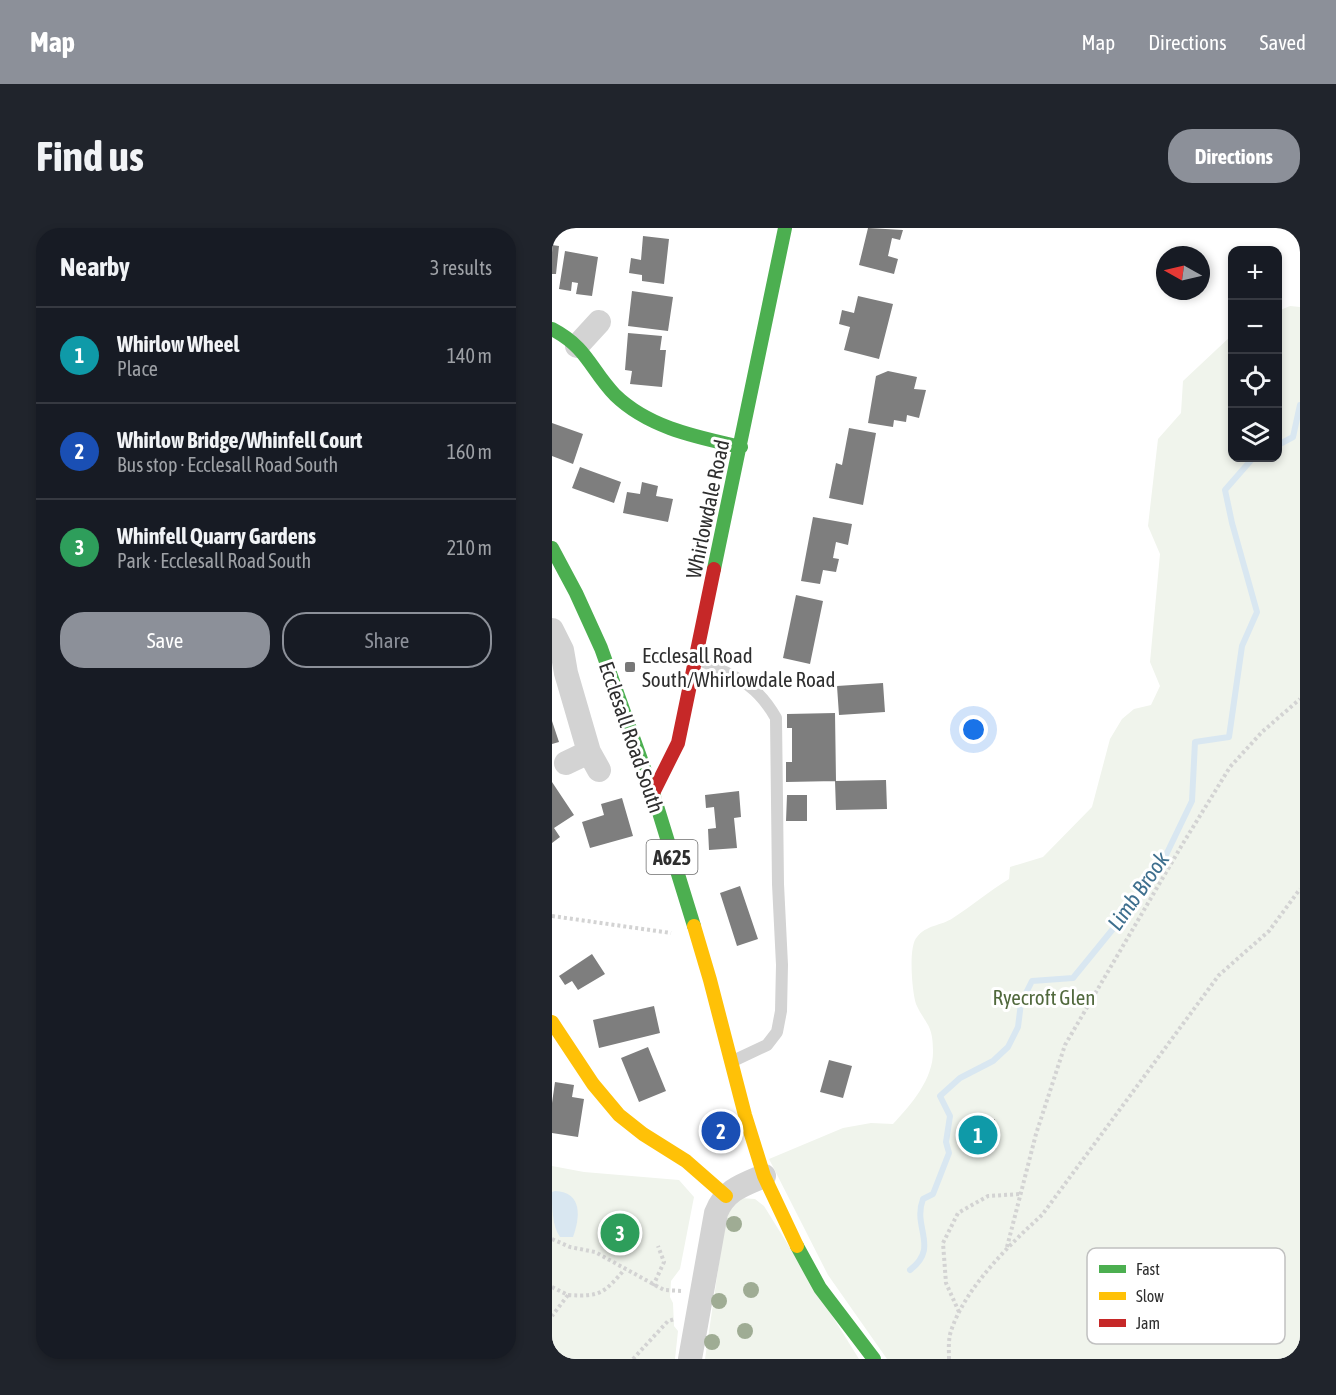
<!DOCTYPE html>
<meta charset="utf-8">
<style>
:root{--surface:#171b24;--page:#20242c;--text:#f1f3f6;--muted:#9ea1a6;--line:#363941;--accent:#8c9099}
body{margin:0;font-family:"Asap Condensed",sans-serif;background:var(--page);color:var(--text)}
.controls{position:absolute;right:18px;top:18px;display:grid;overflow:hidden;border-radius:12px;box-shadow:0 3px 9px #0003}
.controls button{width:54px;height:54px;display:grid;place-items:center;padding:0;border:0;border-bottom:2px solid var(--line);background:var(--surface);color:var(--text);font:30px sans-serif}
.compass{position:absolute;left:604px;top:18px;width:54px;height:54px;border-radius:50%;background:var(--surface);box-shadow:0 3px 9px #0003;rotate:278deg}
.you{position:absolute;left:422px;top:502px;width:21px;height:21px;margin:-15px;border:4px solid #fff;border-radius:50%;background:#1a73e8;box-shadow:0 0 0 9px #1a73e833}
.badge{display:grid;place-items:center;width:39px;height:39px;border-radius:50%;background:var(--accent);color:#fff;font-size:20px;font-weight:700}
.pin{position:absolute;translate:-50% -50%;border:3px solid #fff;box-shadow:0 2px 6px #0006}
.list{margin:0;padding:0;list-style:none}
h2{display:flex;justify-content:space-between;align-items:center;height:78px;margin:0;padding:0 24px;font-size:26px}
h2 small{font-size:20px;font-weight:400;color:var(--muted)}
.list li{display:grid;grid-template-columns:39px 1fr auto;gap:18px;align-items:center;box-sizing:border-box;height:96px;padding:0 24px;border-top:2px solid var(--line)}
.list b{display:block;font-size:22px;white-space:nowrap}
.list p{margin:0;font-size:20px;white-space:nowrap;color:var(--muted)}
.list em{font-size:20px;font-style:normal;color:var(--muted)}
.actions{display:flex;gap:12px;padding:18px 24px}
.actions a{flex:1;padding:14px 0;border:2px solid var(--accent);border-radius:24px;text-align:center;font-size:21px;color:var(--accent)}
.actions .main{background:var(--accent);color:#fff}
.icon{flex:none;width:33px;height:33px;fill:none;stroke:currentColor;stroke-width:2;stroke-linecap:round;stroke-linejoin:round}
.map{position:relative;flex:none;width:748px;height:1131px;overflow:hidden;border-radius:24px}
header{display:flex;align-items:center;gap:36px;box-sizing:border-box;height:84px;padding:0 30px;background:var(--accent);color:#fff}
header strong{font-size:28px}
nav{display:flex;gap:33px;margin-inline-start:auto;font-size:21px}
.intro{display:flex;align-items:center;justify-content:space-between;box-sizing:border-box;height:144px;padding:0 36px}
h1{margin:0;font-size:42px}
.button{padding:15px 27px;border-radius:24px;background:var(--accent);color:#fff;font-size:21px;font-weight:700}
main{display:flex;gap:36px;padding:0 36px}
aside{flex:1;background:var(--surface);border-radius:24px;box-shadow:0 3px 9px #0003}
.map>svg:first-child{display:block}
.green{fill:#f0f4ec}
.water{fill:#d9e7f1}
.lines{fill:none;stroke-linecap:round;stroke-linejoin:round}
.stream{stroke:#d9e7f1;stroke-width:6}
.building{fill:#7e7e7e}
.path{stroke:#d3d3d3;stroke-width:4;stroke-dasharray:3 3;stroke-linecap:butt}
.lane{stroke:#d3d3d3;stroke-width:12}
.street{stroke:#d3d3d3;stroke-width:24}
.fast{stroke:#4caf50;stroke-width:14}
.slow{stroke:#ffc107;stroke-width:14}
.jam{stroke:#c62828;stroke-width:14}
.tree{fill:#9fac94}
.poi-dot{fill:#777;stroke:#fff;stroke-width:2}
.labels{text-anchor:middle;dominant-baseline:central;stroke-width:6;stroke-linejoin:round;paint-order:stroke}
.shield{fill:#fff;stroke:#6d6d6d;stroke-width:1.5}
.shield-label{font-size:20px;font-weight:bold;fill:#2e2e2e}
.street-label{font-size:21px;fill:#2e2e2e;stroke:#fff}
.poi-label{font-size:21px;fill:#2e2e2e;stroke:#fff;text-anchor:start}
.park-label{font-size:21px;fill:#51693d;stroke:#fff}
.water-label{font-size:22px;font-style:italic;fill:#3e6f8e;stroke:#fff}
.key{fill:#fff;stroke:#c0c0c0;stroke-width:1.5}
.key-label{font-size:16px;fill:#2e2e2e}
</style>
<header>
<strong>Map</strong>
<nav><a>Map</a><a>Directions</a><a>Saved</a></nav>
</header>
<div class="intro"><h1>Find us</h1><a class="button">Directions</a></div>
<main>
<aside>
<h2>Nearby<small>3 results</small></h2>
<ul class="list">
<li><span class="badge" style="background:#0f9aa8">1</span><div><b>Whirlow Wheel</b><p>Place</p></div><em>140 m</em></li>
<li><span class="badge" style="background:#1a4fb4">2</span><div><b>Whirlow Bridge/Whinfell Court</b><p>Bus stop · Ecclesall Road South</p></div><em>160 m</em></li>
<li><span class="badge" style="background:#2e9e5b">3</span><div><b>Whinfell Quarry Gardens</b><p>Park · Ecclesall Road South</p></div><em>210 m</em></li>
</ul>
<div class="actions"><a class="main">Save</a><a>Share</a></div>
</aside>
<div class="map">
<svg width="748" height="1131" viewBox="0 0 748 1131">
<rect width="100%" height="100%" fill="#fff"/>
<path class="green" d="M 738,78 L 748,79 L 748,1131 L 335,1131 L 276,1047 L 217,931 L 291,900 L 319,895 L 341,896 C 360,876 382,850 381,822 C 381,796 373,796 364,776 C 360,764 356,718 365,709 C 374,697 389,698 401,690 C 420,678 437,663 457,651 L 458,639 L 491,629 L 540,579 L 558,511 L 570,491 L 582,481 L 599,477 L 608,458 L 598,434 L 608,326 L 596,298 L 606,211 L 629,185 L 631,153 L 680,107 L 680,230 L 726,230 L 726,83 Z
M 0,938 L 32,944 L 127,952 L 142,969 L 128,1041 L 119,1053 L 118,1069 L 121,1075 L 122,1098 L 126,1103 L 123,1131 L 0,1131 Z
M 188,970 L 203,971 L 212,978 L 307,1131 L 153,1131 L 175,980 Z"/>
<path class="water" d="M 3,963 C 31,964 28,990 21,1009 L 8,1009 C 0,998 0,979 0,964 Z"/>
<g class="lines">
<path class="stream" d="M 726,217 L 741,209 L 748,177
M 358,1042 C 388,1019 360,1000 371,971 L 381,966 L 397,925 L 394,914 L 398,888 L 388,868 L 408,850 L 441,833 L 456,819 L 466,799 L 469,775 L 480,753 L 521,750 L 574,685 L 614,627 L 640,573 L 643,514 L 677,509 L 690,418 L 705,384 L 680,295 L 673,262 L 701,230"/>
</g>
<path class="building" d="M 316,0 L 351,2 L 348,12 L 340,10 L 336,28 L 346,31 L 342,46 L 307,37 Z
M 91,8 L 117,11 L 112,56 L 90,53 L 90,47 L 77,45 L 79,30 L 89,32 Z
M 0,17 L 7,18 L 4,46 L 0,46 Z
M 13,23 L 46,29 L 40,68 L 24,66 L 26,55 L 20,54 L 19,63 L 7,61 Z
M 80,63 L 121,69 L 116,103 L 76,98 Z
M 306,68 L 341,76 L 327,131 L 292,122 L 298,99 L 287,96 L 290,82 L 302,85 Z
M 76,105 L 110,108 L 108,122 L 114,122 L 110,159 L 78,156 L 80,143 L 73,142 Z
M 336,143 L 365,149 L 362,161 L 374,162 L 367,190 L 355,187 L 354,194 L 342,192 L 341,199 L 316,195 L 324,148 Z
M 0,195 L 31,206 L 21,236 L 0,228 Z
M 297,200 L 324,205 L 311,277 L 277,270 L 284,235 L 290,237 Z
M 28,239 L 69,254 L 62,275 L 20,260 Z
M 90,254 L 106,258 L 104,268 L 121,271 L 116,294 L 71,285 L 75,264 L 88,266 Z
M 261,289 L 300,296 L 296,317 L 284,314 L 281,330 L 287,331 L 284,344 L 271,342 L 268,356 L 249,353 Z
M 244,367 L 271,373 L 258,436 L 231,430 Z
M 331,455 L 333,484 L 287,487 L 285,458 Z
M 283,485 L 284,553 L 234,554 L 234,534 L 240,534 L 240,500 L 235,500 L 235,486 Z
M 0,493 L 7,514 L 0,516 Z
M 334,552 L 335,581 L 284,582 L 283,553 Z
M 0,554 L 22,587 L 2,600 L 8,609 L 0,615 Z
M 187,563 L 189,589 L 182,590 L 185,620 L 157,622 L 156,601 L 164,600 L 162,579 L 154,580 L 153,567 Z
M 235,567 L 255,567 L 255,593 L 234,593 Z
M 70,570 L 81,608 L 38,620 L 30,594 L 52,587 L 49,576 Z
M 188,658 L 206,711 L 185,718 L 168,665 Z
M 40,726 L 53,746 L 26,762 L 20,753 L 13,757 L 7,748 Z
M 102,778 L 108,805 L 47,820 L 41,792 Z
M 96,819 L 114,863 L 87,874 L 69,830 Z
M 277,832 L 300,838 L 291,870 L 268,864 Z
M 3,854 L 22,857 L 20,869 L 32,871 L 26,909 L 0,905 L 0,875 Z
M 443,891 L 444,921 L 410,922 L 409,892 Z"/>
<g class="lines">
<path class="path" d="M 0,688 L 119,705
M 0,1011 L 18,1019 L 43,1024 L 112,1062 L 131,1063
M 455,1019 L 484,906 L 513,817 L 630,617 L 678,539 L 710,504 L 748,471
M 101,1058 L 112,1034 L 106,1018
M 0,1059 L 16,1067 L 0,1088
M 16,1067 C 49,1069 52,1065 73,1041
M 407,1084 L 394,1055 L 391,1015 L 406,985 L 436,968 L 469,966
M 81,1131 L 116,1093 L 123,1091
M 397,1131 C 397,1122 396,1112 399,1103 C 413,1060 457,1017 490,987 L 667,747 L 717,703 L 748,661"/>
<path class="lane" d="M 146,431 C 182,449 203,453 224,490 L 226,656 L 230,737 L 229,783 L 225,804 L 215,817 L 181,833"/>
<path class="street" d="M 25,118 L 47,94
M 0,402 L 10,422 L 14,445 L 37,524 L 47,542
M 14,535 L 37,524
M 138,1131 L 164,985 C 173,962 191,957 212,948"/>
<path class="fast" d="M 0,101 C 36,120 38,141 63,167 C 97,200 145,209 189,219
M 0,320 L 24,365 L 49,420 L 101,565 L 142,698
M 162,341 L 233,0
M 245,1018 L 268,1060 L 322,1131"/>
<path class="slow" d="M 142,698 L 158,752 L 193,887 L 212,948 L 245,1018
M 0,794 L 41,856 L 67,887 L 91,906 L 134,933 L 174,968"/>
<path class="jam" d="M 101,565 L 126,515 L 162,341"/>
</g>
<g class="tree">
<circle cx="182" cy="996" r="8"/>
<circle cx="199" cy="1062" r="8"/>
<circle cx="167" cy="1073" r="8"/>
<circle cx="193" cy="1103" r="8"/>
<circle cx="160" cy="1114" r="8"/>
</g>
<rect class="poi-dot" x="72" y="433" width="12" height="12" rx="3"/>
<g class="labels">
<rect class="shield" x="94.5" y="612" width="51" height="34" rx="4.5"/>
<g class="shield-label">
<text x="120" y="629">A625</text>
</g>
<g class="street-label">
<text transform="translate(155 281) rotate(-78)">Whirlowdale Road</text>
<text transform="translate(80 509) rotate(71)">Ecclesall Road South</text>
</g>
<g class="poi-label">
<text x="90" y="427">Ecclesall Road<tspan x="90" dy="24">South/Whirlowdale Road</tspan></text>
</g>
<g class="park-label">
<text x="492" y="769">Ryecroft Glen</text>
</g>
<g class="water-label">
<text transform="translate(586 663) rotate(-55)">Limb Brook</text>
</g>
</g>
<rect x="535" y="1020" width="198" height="96" rx="9" class="key"/>
<rect x="547" y="1037" width="27" height="8" fill="#4caf50"/>
<rect x="547" y="1064" width="27" height="8" fill="#ffc107"/>
<rect x="547" y="1091" width="27" height="8" fill="#c62828"/>
<g class="key-label">
<text x="584" y="1047">Fast</text>
<text x="584" y="1074">Slow</text>
<text x="584" y="1101">Jam</text>
</g>
</svg>
<div class="controls">
<button>+</button>
<button>−</button>
<button><svg class="icon" aria-label="locate" viewBox="0 0 24 24"><circle cx="12" cy="12" r="6"/><path d="M12 2v4M12 18v4M2 12h4M18 12h4"/></svg></button>
<button><svg class="icon" aria-label="layers" viewBox="0 0 24 24"><path d="M12 4l9 5-9 5-9-5zM3 14l9 5 9-5"/></svg></button>
</div>
<svg class="compass" viewBox="-18 -18 36 36"><path d="M0-13l5 13h-10z" fill="#e53935"/><path d="M0 13l5-13h-10z" fill="#9ea1a6"/></svg>
<div class="you"></div>
<div class="pin badge" style="left:426px;top:907px;background:#0f9aa8">1</div>
<div class="pin badge" style="left:169px;top:903px;background:#1a4fb4">2</div>
<div class="pin badge" style="left:68px;top:1005px;background:#2e9e5b">3</div>
</div>
</main>
